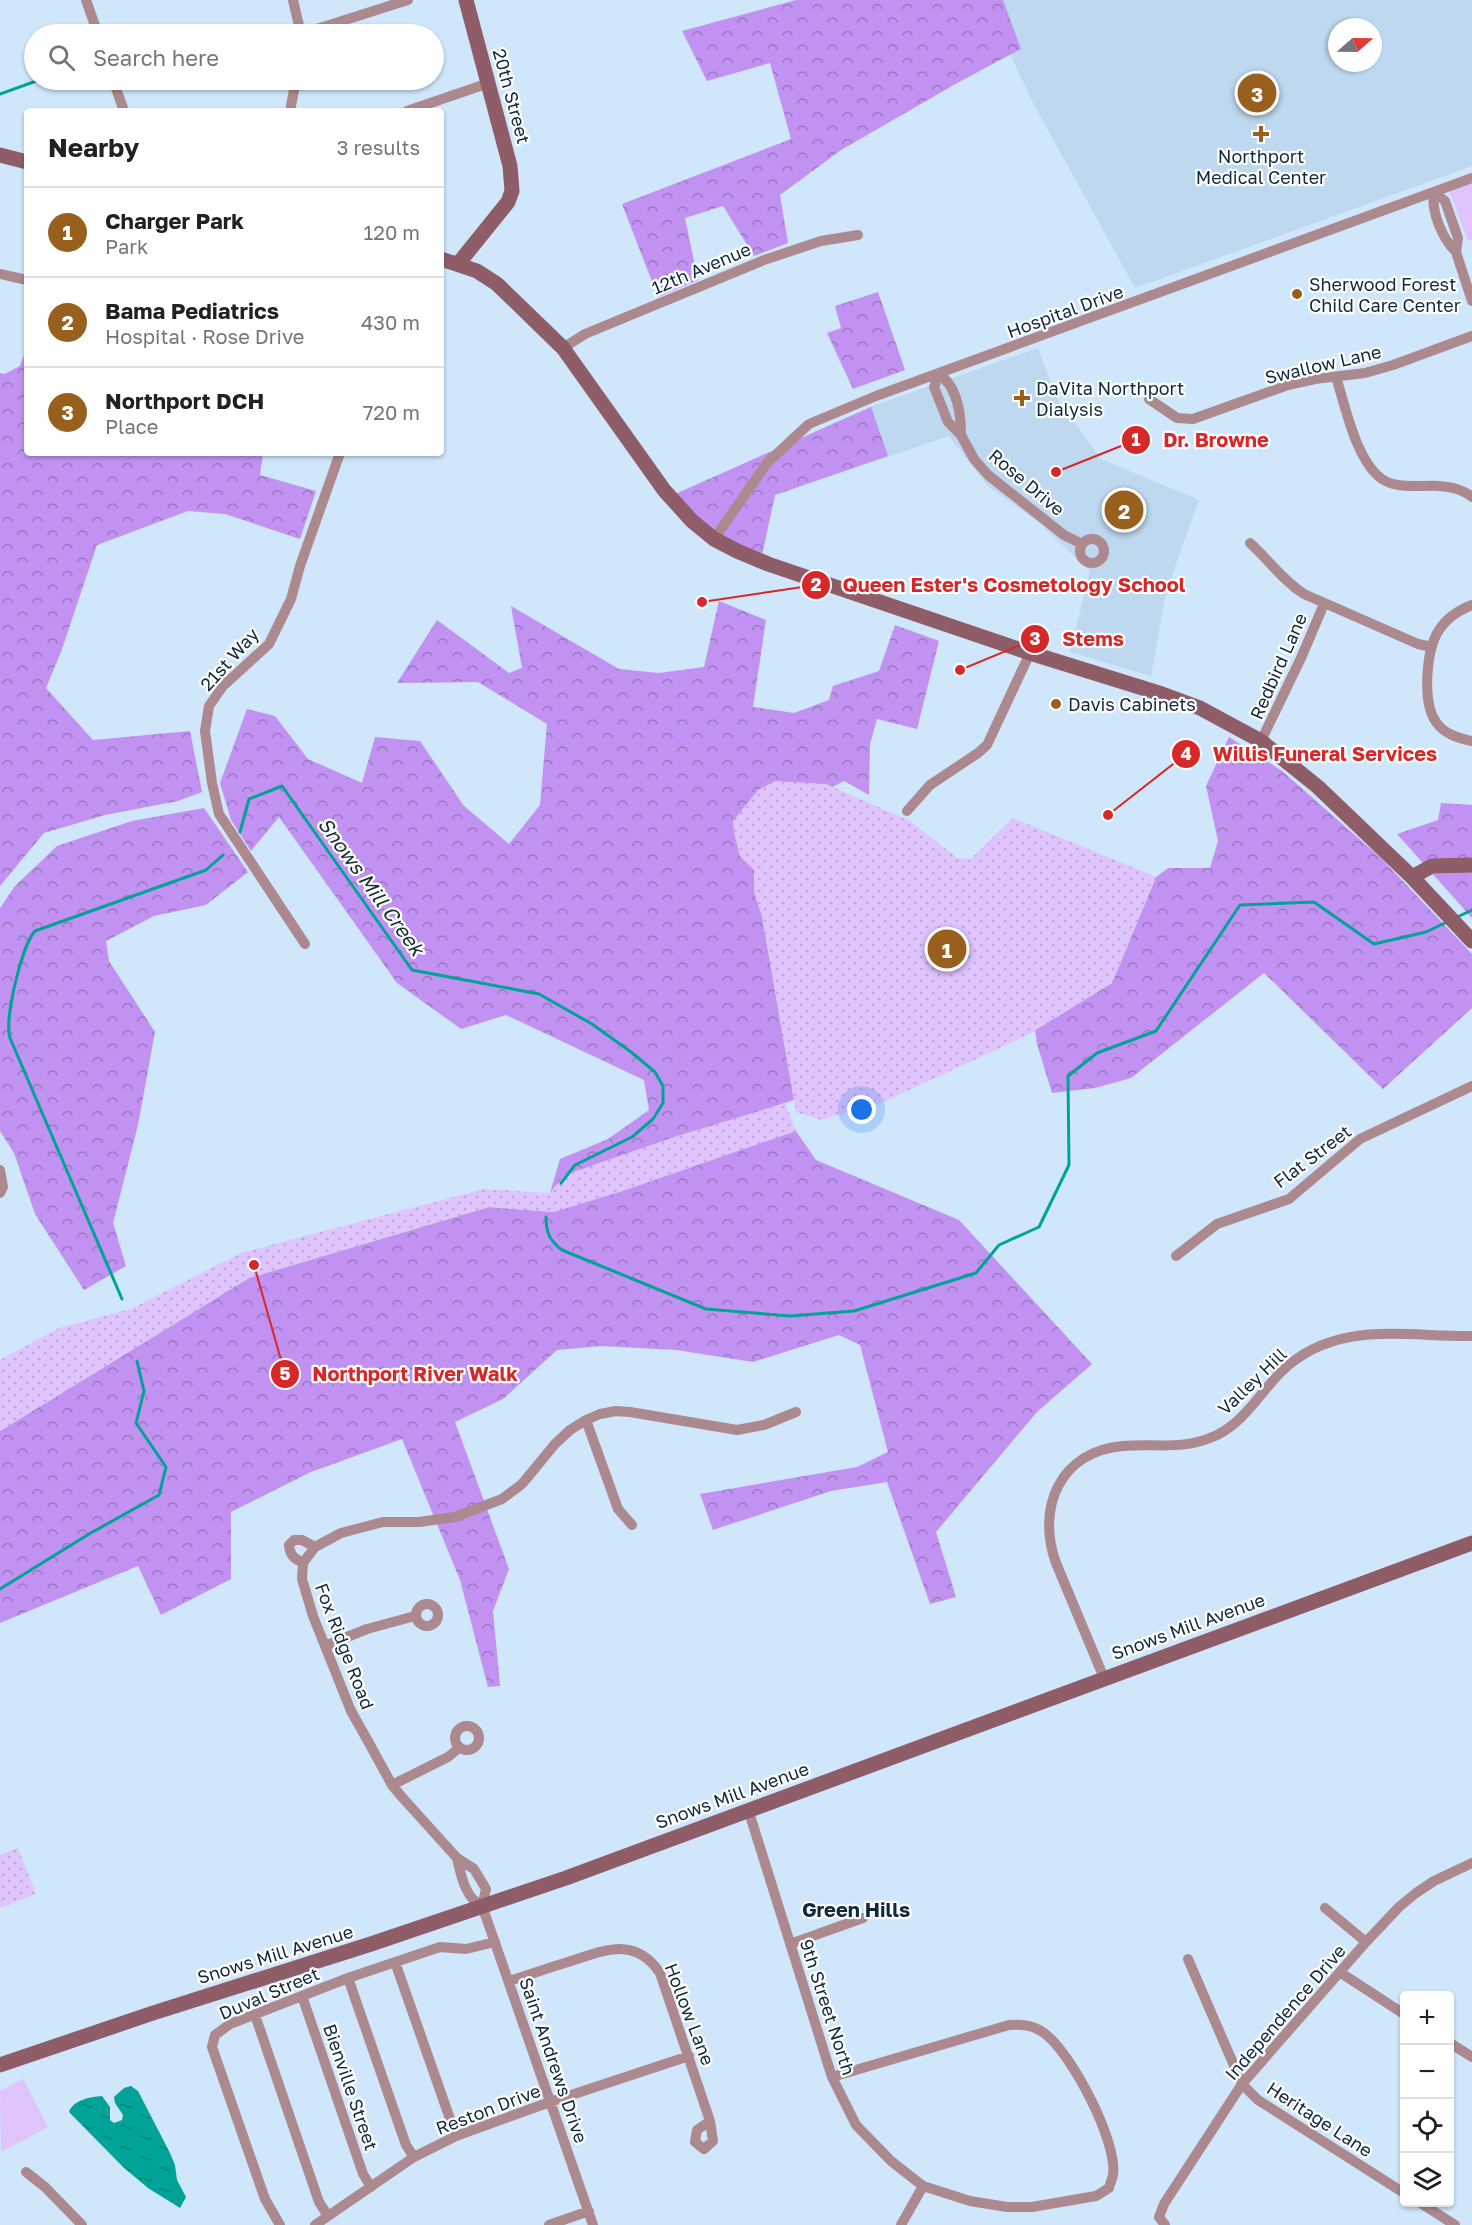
<!DOCTYPE html>
<meta charset="utf-8">
<style>
:root{--surface:#fff;--page:#f2f2f2;--text:#202124;--muted:#757577;--line:#e0e0e0;--accent:#98601c}
body{margin:0;font-family:"Golos Text",sans-serif;background:var(--page);color:var(--text)}
.controls{position:absolute;right:18px;bottom:18px;display:grid;overflow:hidden;border-radius:6px;box-shadow:0 2px 4px #0004}
.controls button{width:54px;height:54px;display:grid;place-items:center;padding:0;border:0;border-bottom:2px solid var(--line);background:var(--surface);color:var(--text);font:30px sans-serif}
.compass{position:absolute;left:1328px;top:18px;width:54px;height:54px;border-radius:50%;background:var(--surface);box-shadow:0 2px 4px #0004;rotate:70deg}
.you{position:absolute;left:862px;top:1110px;width:21px;height:21px;margin:-15px;border:4px solid #fff;border-radius:50%;background:#1a73e8;box-shadow:0 0 0 9px #1a73e833}
.badge{display:grid;place-items:center;width:39px;height:39px;border-radius:50%;background:var(--accent);color:#fff;font-size:20px;font-weight:700}
.pin{position:absolute;translate:-50% -50%;border:3px solid #fff;box-shadow:0 2px 6px #0006}
.list{margin:0;padding:0;list-style:none}
h2{display:flex;justify-content:space-between;align-items:center;height:78px;margin:0;padding:0 24px;font-size:26px}
h2 small{font-size:20px;font-weight:400;color:var(--muted)}
.list li{display:grid;grid-template-columns:39px 1fr auto;gap:18px;align-items:center;box-sizing:border-box;height:90px;padding:0 24px;border-top:2px solid var(--line)}
.list b{display:block;font-size:22px;white-space:nowrap}
.list p{margin:0;font-size:20px;white-space:nowrap;color:var(--muted)}
.list em{font-size:20px;font-style:normal;color:var(--muted)}
.icon{flex:none;width:33px;height:33px;fill:none;stroke:currentColor;stroke-width:2;stroke-linecap:round;stroke-linejoin:round}
.map{position:relative;flex:none;width:1472px;height:2225px;overflow:hidden}
.search{position:absolute;background:var(--surface);box-shadow:0 2px 4px #0004;left:24px;top:24px;width:420px;height:66px;display:flex;align-items:center;gap:15px;box-sizing:border-box;padding:0 21px;border-radius:33px;color:var(--muted);font-size:22px}
.panel{position:absolute;background:var(--surface);box-shadow:0 2px 4px #0004;left:24px;top:108px;width:420px;height:348px;border-radius:6px}
.map>svg:first-child{display:block}
.built{fill:#bed8ef;fill-rule:evenodd}
.grass{fill:#dfc4fe}
.forest{fill:url(#forest-crowns)}
.park{fill:url(#park-dots)}
.water{fill:url(#water-ripples)}
.lines{fill:none;stroke-linecap:round;stroke-linejoin:round}
.stream{stroke:#00a398;stroke-width:3}
.street{stroke:#ab898f;stroke-width:10}
.secondary{stroke:#8e5d67;stroke-width:15}
.poi-dot{fill:#98601c;stroke:#fff;stroke-width:2}
.labels{text-anchor:middle;dominant-baseline:central;stroke-width:4.5;stroke-linejoin:round;paint-order:stroke}
.street-label{font-size:18px;fill:#11293d;stroke:#fff}
.poi-label{font-size:18px;fill:#11293d;stroke:#fff;text-anchor:start}
.water-label{font-size:20px;font-style:italic;fill:#17322f;stroke:#fff}
.neighbourhood-label{font-size:20px;font-weight:bold;fill:#11293d;stroke:#fff}
.leader{fill:none;stroke:#d62828;stroke-width:2}
.callout-dot{fill:#d62828;stroke:#fff;stroke-width:2}
.mark-label{font-size:18px;text-anchor:middle;font-weight:bold;fill:#fff}
.callout-label{font-size:20px;text-anchor:middle;font-weight:bold;fill:#d62828;stroke:#fff;stroke-width:4.5;stroke-linejoin:round;paint-order:stroke}
</style>
<div class="map">
<svg width="1472" height="2225" viewBox="0 0 1472 2225">
<defs>
<pattern id="forest-crowns" width="20" height="18" patternUnits="userSpaceOnUse" patternTransform="scale(1.5)"><rect width="20" height="18" fill="#c192f1"/><path d="M2 6a3 3 0 1 1 6 0M12 15a3 3 0 1 1 6 0" fill="none" stroke="#9b77c4"/></pattern>
<pattern id="park-dots" width="8" height="8" patternUnits="userSpaceOnUse" patternTransform="scale(1.5)"><rect width="8" height="8" fill="#dfc4fe"/><path d="M2 2h.1M6 6h.1" fill="none" stroke="#bea8db" stroke-width="1.8" stroke-linecap="round"/></pattern>
<pattern id="water-ripples" width="26" height="14" patternUnits="userSpaceOnUse" patternTransform="scale(1.5)"><rect width="26" height="14" fill="#00a398"/><path d="M2 4q2-2 4 0t4 0M15 11q2-2 4 0t4 0" fill="none" stroke="#01857d"/></pattern>
</defs>
<rect width="100%" height="100%" fill="#cfe6fb"/>
<path class="built" d="M 985,0 L 1472,0 L 1472,166 L 1135,288 L 1032,101 ZM 1337,27 L 1373,27 L 1373,63 L 1337,63 Z
M 1038,348 L 1056,397 L 1101,459 L 1199,500 L 1166,592 L 1151,676 L 1070,652 L 1090,571 L 1037,521 L 988,486 L 949,436 L 775,495 L 762,555 L 673,495 L 870,407 Z"/>
<path class="grass" d="M 1472,178 L 1472,240 L 1468,241 L 1448,187 Z
M 23,2079 L 48,2127 L 1,2152 L 0,2091 Z"/>
<path class="forest" d="M 796,0 L 1003,0 L 1021,49 L 959,82 L 841,150 L 780,195 L 788,243 L 754,256 L 723,206 L 685,218 L 698,280 L 658,297 L 622,204 L 791,139 L 770,63 L 707,81 L 682,31 Z
M 878,292 L 905,370 L 853,389 L 827,333 L 841,328 L 835,306 Z
M 27,347 L 27,453 L 263,453 L 260,475 L 316,491 L 300,539 L 225,514 L 188,511 L 97,545 L 61,652 L 46,688 L 93,740 L 190,731 L 202,792 L 178,801 L 105,815 L 44,833 L 0,886 L 0,373 L 5,374 L 20,366 Z
M 871,407 L 888,456 L 775,495 L 762,555 L 696,529 L 673,495 Z
M 719,601 L 766,620 L 753,707 L 794,713 L 829,700 L 833,686 L 879,671 L 895,625 L 939,641 L 917,729 L 877,719 L 870,744 L 869,795 L 844,781 L 825,791 L 762,916 L 794,1100 L 565,1175 L 550,1193 L 560,1159 L 608,1139 L 649,1110 L 644,1080 L 506,1015 L 461,1029 L 397,983 L 279,817 L 251,851 L 231,820 L 220,783 L 247,709 L 275,716 L 308,759 L 362,783 L 375,737 L 420,741 L 464,806 L 509,844 L 540,805 L 547,724 L 478,682 L 397,683 L 437,620 L 509,673 L 522,668 L 511,606 L 619,669 L 659,673 L 704,667 Z
M 1229,737 L 1282,771 L 1381,858 L 1472,954 L 1472,1008 L 1383,1089 L 1264,973 L 1131,1078 L 1095,1088 L 1052,1093 L 1037,1044 L 1035,1030 L 1112,983 L 1156,877 L 1168,868 L 1210,868 L 1218,841 L 1206,786 Z
M 1441,803 L 1472,805 L 1472,918 L 1397,834 L 1438,820 Z
M 204,808 L 248,872 L 206,905 L 154,916 L 106,941 L 109,961 L 155,1032 L 138,1125 L 113,1223 L 126,1266 L 84,1290 L 35,1214 L 14,1153 L 0,1131 L 0,908 L 15,886 L 57,846 L 132,821 Z
M 796,1131 L 816,1160 L 959,1220 L 1092,1364 L 1037,1412 L 936,1532 L 956,1597 L 930,1604 L 887,1482 L 831,1491 L 713,1530 L 700,1494 L 857,1467 L 888,1452 L 860,1345 L 839,1335 L 753,1362 L 676,1350 L 601,1346 L 557,1350 L 503,1399 L 455,1422 L 509,1569 L 493,1611 L 500,1686 L 488,1687 L 460,1580 L 402,1439 L 311,1472 L 231,1512 L 231,1579 L 161,1615 L 138,1566 L 0,1623 L 0,1431 L 249,1278 L 489,1207 L 554,1212 Z"/>
<path class="park" d="M 775,781 L 826,784 L 910,821 L 957,858 L 971,859 L 1013,818 L 1156,877 L 1112,983 L 1026,1036 L 883,1102 L 821,1120 L 796,1112 L 762,916 L 754,893 L 754,870 L 740,856 L 734,833 L 733,821 L 758,790 Z
M 785,1103 L 796,1131 L 623,1191 L 554,1212 L 489,1207 L 249,1278 L 0,1431 L 0,1360 L 59,1328 L 131,1309 L 241,1253 L 484,1189 L 550,1193 L 565,1175 L 674,1137 Z
M 18,1848 L 36,1894 L 0,1908 L 0,1855 Z"/>
<path class="water" d="M 131,2086 L 138,2091 L 170,2153 L 175,2165 L 177,2180 L 186,2197 L 180,2208 L 148,2188 L 123,2167 L 69,2112 C 73,2100 90,2097 102,2096 L 110,2107 L 110,2120 L 114,2123 L 122,2120 L 123,2115 L 115,2103 L 114,2097 L 124,2088 Z"/>
<g class="lines">
<path class="stream" d="M 276,34 L 291,30
M 0,94 L 39,80
M 240,832 L 249,799 L 282,786 L 412,970 L 539,994 L 592,1024 L 631,1052 L 655,1072 L 663,1086 L 663,1103 L 653,1119 L 632,1137 L 575,1165 L 561,1183
M 1455,918 L 1472,910
M 546,1217 C 546,1233 550,1241 562,1250 L 706,1309 L 790,1316 L 854,1311 L 976,1273 L 999,1245 L 1039,1227 L 1069,1165 L 1068,1076 L 1097,1053 L 1156,1031 L 1240,905 L 1314,902 L 1374,944 L 1426,932 L 1447,922
M 122,1299 L 10,1038 C 4,1019 22,945 35,931 L 206,870 L 223,855
M 0,1589 L 89,1534 L 159,1495 L 166,1467 L 136,1423 L 144,1391 L 137,1361"/>
<path class="street" d="M 86,0 L 98,34
M 293,0 L 301,34
M 301,34 L 408,0
M 113,80 L 124,111
M 290,111 L 296,80
M 407,111 L 489,83
M 1434,192 L 1445,201 L 1458,238 L 1456,252 L 1472,301
M 1434,192 C 1431,212 1442,238 1456,252
M 0,274 L 27,280
M 563,348 L 585,334 L 764,260 L 821,241 L 858,235
M 1336,377 C 1345,405 1356,461 1382,479 C 1394,487 1409,486 1423,486 C 1439,485 1459,486 1472,497
M 1149,399 L 1177,418 L 1193,419 L 1288,385 L 1315,379 L 1365,373 L 1393,365 L 1472,336
M 961,435 C 961,414 957,386 939,374 L 934,387 L 948,422 L 961,435 L 974,459 L 988,475 L 1064,535 L 1082,544
M1080 551a12 12 0 1 1 24 0a12 12 0 1 1-24 0Z
M 714,539 L 767,463 L 809,424 L 876,396 L 1472,178
M 1250,543 C 1269,560 1283,581 1304,594 L 1418,644 L 1432,647
M 1472,605 C 1459,610 1446,619 1439,630 C 1426,650 1422,702 1436,722 C 1444,734 1458,738 1472,741
M 1261,741 L 1301,658 L 1324,604
M 907,811 L 930,785 L 978,753 L 987,745 L 1030,653
M 305,944 L 219,814 L 212,783 L 205,731 L 209,706 L 223,686 L 269,644 L 291,599 L 300,566 L 340,453
M 0,1170 L 3,1187 L 0,1193
M 1176,1256 L 1217,1224 L 1289,1199 L 1360,1139 L 1472,1086
M 586,1420 L 618,1509 L 632,1525
M 303,1563 C 294,1558 290,1556 289,1545 L 294,1540 L 302,1540 L 315,1547
M416 1615a11 11 0 1 1 22 0a11 11 0 1 1-22 0Z
M 325,1646 L 367,1629 L 415,1616
M 1104,1678 L 1056,1563 C 1036,1508 1060,1451 1123,1446 C 1157,1443 1183,1451 1217,1435 C 1245,1421 1260,1393 1281,1372 C 1335,1319 1405,1337 1472,1336
M455 1738a12 12 0 1 1 24 0a12 12 0 1 1-24 0Z
M 392,1785 L 448,1757 L 459,1748
M 748,1809 L 832,2077 L 856,2125 L 891,2161 L 923,2186 L 970,2201 L 1007,2207 L 1032,2207 L 1096,2196 L 1109,2188 C 1110,2184 1112,2179 1113,2175 C 1118,2142 1071,2052 1044,2033 C 1033,2025 1022,2024 1009,2025 L 832,2077
M 457,1858 C 460,1871 463,1886 471,1897 C 478,1905 482,1905 486,1917 L 593,2225
M 482,1907 L 486,1889 L 474,1869 L 457,1858 L 401,1796 L 392,1785 L 369,1743 L 351,1711 L 313,1616 L 302,1579 L 303,1563 L 315,1547 L 341,1533 L 383,1522 L 419,1522 L 455,1517 L 502,1499 L 522,1484 L 555,1444 L 570,1430 L 586,1420 L 600,1414 L 616,1411 L 630,1412 L 737,1430 L 764,1425 L 796,1412
M 1325,1908 L 1366,1942
M 790,1944 L 863,1918
M 1188,1959 L 1242,2084 L 1258,2100 L 1404,2193
M 395,1962 L 456,2136
M 1341,1973 L 1404,2014
M 348,1978 L 406,2145 L 414,2157
M 509,1981 C 528,1975 548,1968 568,1962 C 603,1951 635,1935 660,1973 L 710,2121 L 713,2141 L 704,2149 L 695,2142 L 697,2130 L 710,2121
M 302,1996 L 363,2174 L 371,2187
M 255,2015 L 319,2202 L 328,2216
M 1450,2043 L 1472,2057
M 26,2172 L 45,2187 L 82,2225
M 1419,2202 L 1455,2225
M 280,2225 L 265,2199 L 212,2047 L 215,2035 L 230,2024 L 348,1978 L 440,1947 L 466,1949 L 495,1942
M 315,2225 L 414,2157 L 456,2136 L 550,2102 L 689,2056
M 549,2225 L 589,2211
M 901,2225 L 923,2186
M 1165,2225 L 1159,2217 L 1164,2204 L 1242,2084 L 1366,1942 L 1399,1907 L 1416,1893 L 1434,1881 L 1472,1863"/>
<path class="secondary" d="M 0,155 L 27,162
M 441,259 L 477,271 L 497,284 L 563,348 L 664,490 L 692,521 L 714,539 L 737,551 L 768,564 L 1030,653 L 1162,694 L 1200,708 L 1261,741 L 1318,787 L 1412,877 L 1472,941
M 458,264 L 508,202 L 512,191 L 510,166 L 466,0
M 1412,877 L 1432,866 L 1472,865
M 0,2065 L 150,2014 L 371,1944 L 566,1878 L 1472,1543"/>
</g>
<g class="poi-dot">
<path d="M1258 125h6v6h6v6h-6v6h-6v-6h-6v-6h6z"/>
<circle cx="1297" cy="294" r="6"/>
<path d="M1019 389h6v6h6v6h-6v6h-6v-6h-6v-6h6z"/>
<circle cx="1056" cy="704" r="6"/>
</g>
<g class="labels">
<g class="street-label">
<text transform="translate(512 96) rotate(75)">20th Street</text>
<text transform="translate(701 268) rotate(-23)">12th Avenue</text>
<text transform="translate(1065 311) rotate(-20)">Hospital Drive</text>
<text transform="translate(1323 364) rotate(-13)">Swallow Lane</text>
<text transform="translate(1027 482) rotate(40)">Rose Drive</text>
<text transform="translate(229 659) rotate(-48)">21st Way</text>
<text transform="translate(1278 666) rotate(-66)">Redbird Lane</text>
<text transform="translate(1312 1156) rotate(-37)">Flat Street</text>
<text transform="translate(1252 1381) rotate(-44)">Valley Hill</text>
<text transform="translate(1188 1626) rotate(-20)">Snows Mill Avenue</text>
<text transform="translate(345 1646) rotate(69)">Fox Ridge Road</text>
<text transform="translate(732 1795) rotate(-20)">Snows Mill Avenue</text>
<text transform="translate(275 1954) rotate(-17)">Snows Mill Avenue</text>
<text transform="translate(269 1993) rotate(-23)">Duval Street</text>
<text transform="translate(828 2007) rotate(72)">9th Street North</text>
<text transform="translate(1285 2012) rotate(-49)">Independence Drive</text>
<text transform="translate(690 2014) rotate(69)">Hollow Lane</text>
<text transform="translate(554 2060) rotate(71)">Saint Andrews Drive</text>
<text transform="translate(351 2087) rotate(71)">Bienville Street</text>
<text transform="translate(488 2109) rotate(-21)">Reston Drive</text>
<text transform="translate(1320 2119) rotate(33)">Heritage Lane</text>
</g>
<g class="poi-label">
<text x="1261" y="156" text-anchor="middle">Northport<tspan x="1261" dy="21">Medical Center</tspan></text>
<text x="1309" y="284">Sherwood Forest<tspan x="1309" dy="21">Child Care Center</tspan></text>
<text x="1036" y="388">DaVita Northport<tspan x="1036" dy="21">Dialysis</tspan></text>
<text x="1068" y="704">Davis Cabinets</text>
</g>
<g class="water-label">
<text transform="translate(372 886) rotate(54)">Snows Mill Creek</text>
</g>
<g class="neighbourhood-label">
<text x="856" y="1909">Green Hills</text>
</g>
</g>
<path class="leader" d="M1056 472L1136 440M702 602L816 585M960 670L1035 639M1108 815L1186 754M254 1265L285 1374"/>
<g class="callout-dot">
<circle cx="1056" cy="472" r="6"/>
<circle cx="702" cy="602" r="6"/>
<circle cx="960" cy="670" r="6"/>
<circle cx="1108" cy="815" r="6"/>
<circle cx="254" cy="1265" r="6"/>
<circle cx="1136" cy="440" r="15"/>
<circle cx="816" cy="585" r="15"/>
<circle cx="1035" cy="639" r="15"/>
<circle cx="1186" cy="754" r="15"/>
<circle cx="285" cy="1374" r="15"/>
</g>
<g class="mark-label">
<text x="1136" y="446">1</text>
<text x="816" y="591">2</text>
<text x="1035" y="645">3</text>
<text x="1186" y="760">4</text>
<text x="285" y="1380">5</text>
</g>
<g class="callout-label">
<text x="1216" y="447">Dr. Browne</text>
<text x="1014" y="592">Queen Ester's Cosmetology School</text>
<text x="1093" y="646">Stems</text>
<text x="1325" y="761">Willis Funeral Services</text>
<text x="415" y="1381">Northport River Walk</text>
</g>
</svg>
<div class="controls">
<button>+</button>
<button>−</button>
<button><svg class="icon" aria-label="locate" viewBox="0 0 24 24"><circle cx="12" cy="12" r="6"/><path d="M12 2v4M12 18v4M2 12h4M18 12h4"/></svg></button>
<button><svg class="icon" aria-label="layers" viewBox="0 0 24 24"><path d="M12 4l9 5-9 5-9-5zM3 14l9 5 9-5"/></svg></button>
</div>
<svg class="compass" viewBox="-18 -18 36 36"><path d="M0-13l5 13h-10z" fill="#e53935"/><path d="M0 13l5-13h-10z" fill="#757577"/></svg>
<div class="you"></div>
<div class="pin badge" style="left:947px;top:949px">1</div>
<div class="pin badge" style="left:1124px;top:510px">2</div>
<div class="pin badge" style="left:1257px;top:93px">3</div>
<div class="search"><svg class="icon" aria-label="search" viewBox="0 0 24 24"><circle cx="10" cy="10" r="6"/><path d="M15 15l6 6"/></svg>Search here</div>
<section class="panel">
<h2>Nearby<small>3 results</small></h2>
<ul class="list">
<li><span class="badge">1</span><div><b>Charger Park</b><p>Park</p></div><em>120 m</em></li>
<li><span class="badge">2</span><div><b>Bama Pediatrics</b><p>Hospital · Rose Drive</p></div><em>430 m</em></li>
<li><span class="badge">3</span><div><b>Northport DCH</b><p>Place</p></div><em>720 m</em></li>
</ul>
</section>
</div>
